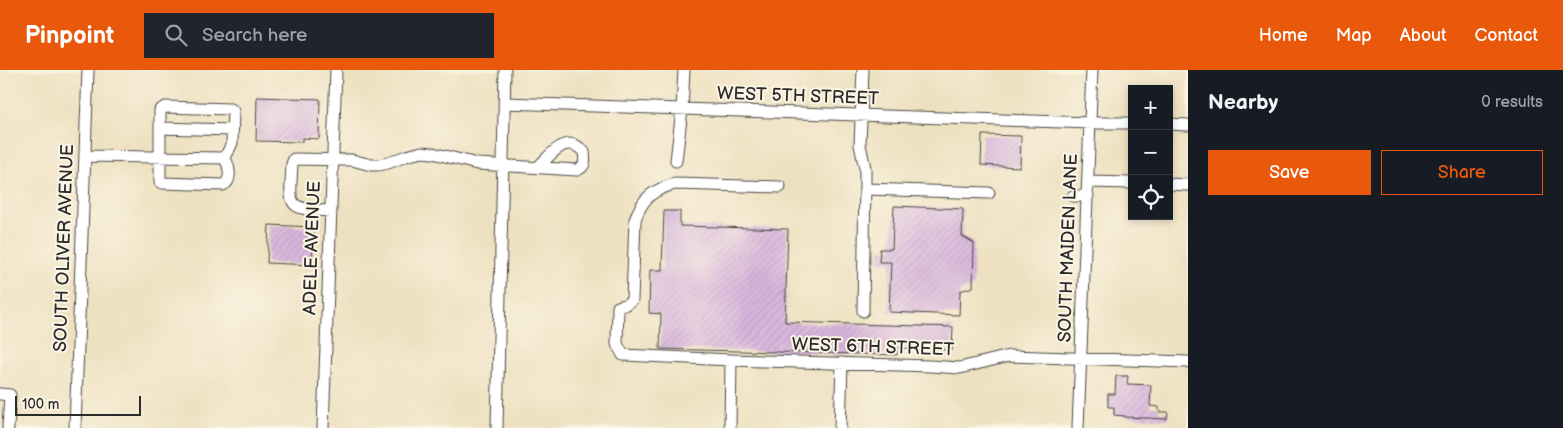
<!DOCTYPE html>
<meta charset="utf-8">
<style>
:root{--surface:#171b24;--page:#20242c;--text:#f1f3f6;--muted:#9ea1a6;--line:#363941;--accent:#ea580c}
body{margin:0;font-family:"Balsamiq Sans",sans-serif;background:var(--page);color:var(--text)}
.controls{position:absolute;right:15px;top:15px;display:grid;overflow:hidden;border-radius:0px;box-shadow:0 2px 8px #0003}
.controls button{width:45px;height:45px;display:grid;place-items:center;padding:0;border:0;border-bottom:1px solid var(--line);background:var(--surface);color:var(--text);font:25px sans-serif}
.scale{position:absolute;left:15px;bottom:12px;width:126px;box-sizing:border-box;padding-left:5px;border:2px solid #2b2b2b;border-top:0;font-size:14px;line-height:18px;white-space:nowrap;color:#2b2b2b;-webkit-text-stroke:4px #fcf5e5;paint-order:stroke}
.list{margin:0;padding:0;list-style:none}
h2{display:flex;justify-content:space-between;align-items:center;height:65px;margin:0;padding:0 20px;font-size:21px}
h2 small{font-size:16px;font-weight:400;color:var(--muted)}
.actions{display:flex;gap:10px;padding:15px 20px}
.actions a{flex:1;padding:11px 0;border:1px solid var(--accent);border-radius:0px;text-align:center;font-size:18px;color:var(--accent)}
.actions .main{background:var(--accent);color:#fff}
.icon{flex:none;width:28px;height:28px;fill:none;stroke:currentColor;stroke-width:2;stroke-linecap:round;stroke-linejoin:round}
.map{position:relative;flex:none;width:1188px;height:358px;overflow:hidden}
header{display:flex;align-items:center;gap:30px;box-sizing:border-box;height:70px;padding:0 25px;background:var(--accent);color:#fff}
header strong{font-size:24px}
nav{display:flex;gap:28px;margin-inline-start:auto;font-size:18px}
.search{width:350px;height:45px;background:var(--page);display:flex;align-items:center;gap:12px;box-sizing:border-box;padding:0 18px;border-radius:0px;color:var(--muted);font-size:19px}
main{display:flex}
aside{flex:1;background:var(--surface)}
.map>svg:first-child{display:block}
.building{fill:url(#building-hatch)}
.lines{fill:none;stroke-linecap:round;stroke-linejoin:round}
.minor-casing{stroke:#484642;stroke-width:13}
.minor{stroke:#fff;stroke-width:11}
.labels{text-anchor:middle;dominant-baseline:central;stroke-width:4;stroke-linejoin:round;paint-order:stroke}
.street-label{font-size:18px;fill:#2b2b2b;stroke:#fcf5e5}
</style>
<header>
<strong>Pinpoint</strong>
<div class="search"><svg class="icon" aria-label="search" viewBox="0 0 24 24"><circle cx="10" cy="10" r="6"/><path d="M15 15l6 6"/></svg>Search here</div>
<nav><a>Home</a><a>Map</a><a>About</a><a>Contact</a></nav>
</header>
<main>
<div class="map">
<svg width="1188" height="358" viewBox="0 0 1188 358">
<defs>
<pattern id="building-hatch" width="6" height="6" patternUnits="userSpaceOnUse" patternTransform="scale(1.25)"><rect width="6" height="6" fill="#d9b6dd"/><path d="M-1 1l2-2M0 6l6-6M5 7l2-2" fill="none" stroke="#ba9dbe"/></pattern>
</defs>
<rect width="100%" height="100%" fill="#fcf5e5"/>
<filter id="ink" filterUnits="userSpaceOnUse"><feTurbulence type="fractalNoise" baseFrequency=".02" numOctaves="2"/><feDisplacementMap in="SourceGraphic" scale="10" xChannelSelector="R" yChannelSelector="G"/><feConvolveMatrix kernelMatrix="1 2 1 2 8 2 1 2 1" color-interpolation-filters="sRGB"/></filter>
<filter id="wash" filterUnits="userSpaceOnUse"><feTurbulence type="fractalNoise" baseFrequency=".0096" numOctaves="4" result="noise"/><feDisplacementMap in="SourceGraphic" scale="20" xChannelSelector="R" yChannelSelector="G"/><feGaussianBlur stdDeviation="1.12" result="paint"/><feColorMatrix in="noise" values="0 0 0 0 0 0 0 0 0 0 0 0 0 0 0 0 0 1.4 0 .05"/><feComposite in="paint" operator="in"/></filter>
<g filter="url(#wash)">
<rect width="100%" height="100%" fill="#eee1c1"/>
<g id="blocks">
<path class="building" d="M 257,27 L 320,29 L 319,69 L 302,68 L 302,72 L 256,71 Z
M 982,65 L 1021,66 L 1020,97 L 981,95 Z
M 894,136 L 963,139 L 962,166 L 974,173 L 973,217 L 960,221 L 959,245 L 889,242 L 891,192 L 879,192 L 880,179 L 892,179 Z
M 664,141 L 680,141 L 680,156 L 788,159 L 785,252 L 953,257 L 952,280 L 897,278 L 897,285 L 660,279 L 661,244 L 649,243 L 650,200 L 662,200 Z
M 269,155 L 314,157 L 312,195 L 267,193 Z
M 1116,306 L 1128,306 L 1127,314 L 1151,315 L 1150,336 L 1159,337 L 1159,342 L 1168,342 L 1167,349 L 1125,347 L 1125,346 L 1114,345 L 1114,337 L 1108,337 L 1108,324 L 1115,324 Z"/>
</g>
</g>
<g filter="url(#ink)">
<use href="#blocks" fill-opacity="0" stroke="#484642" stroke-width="1"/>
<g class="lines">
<g class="minor-casing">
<path id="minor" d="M 505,33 L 1091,53 L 1132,53
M 165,37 L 231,39 L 233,41 L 232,73 L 225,88 C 229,96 233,111 223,115 L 162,113 L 160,112 L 160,40 Z
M 1169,54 L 1188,55
M 160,58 L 232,60
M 85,86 L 225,88
M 676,91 L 682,39 L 684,0
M 1089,112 L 1132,113
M 1169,114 L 1188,115
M 780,117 L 675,114 C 654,119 642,128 635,150 L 632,230 L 627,234 L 618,237 L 617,274 L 623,285 L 731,290 L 930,296 L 960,298 L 1009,286 L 1188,292
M 865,119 L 989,123
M 1073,126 L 1088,126
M 331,141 C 285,139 290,137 292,94 L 294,89 L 352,90 L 371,95 L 378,95 L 388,93 L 406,86 L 422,82 L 433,83 L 477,94 L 577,100 C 586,97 585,90 584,82 C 566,62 552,84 538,97
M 863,241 L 865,113 L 865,98 L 860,75 L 863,0
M 0,324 L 10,325 L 8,358
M 75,358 L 88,0
M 323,358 L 336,0
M 497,358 L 505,0
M 730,358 L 731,290
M 840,358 L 842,293
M 1078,358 L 1092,0"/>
</g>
<use href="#minor" class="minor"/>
</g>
</g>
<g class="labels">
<g class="street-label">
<text transform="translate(798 26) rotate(2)">WEST 5TH STREET</text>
<text transform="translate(64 178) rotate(-88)">SOUTH OLIVER AVENUE</text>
<text transform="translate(312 178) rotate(-88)">ADELE AVENUE</text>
<text transform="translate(1068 178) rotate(-88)">SOUTH MAIDEN LANE</text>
<text transform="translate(873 277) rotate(2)">WEST 6TH STREET</text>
</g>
</g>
</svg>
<div class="controls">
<button>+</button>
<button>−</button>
<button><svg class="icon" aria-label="locate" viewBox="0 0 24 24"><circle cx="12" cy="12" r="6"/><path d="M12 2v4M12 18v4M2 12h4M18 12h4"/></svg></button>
</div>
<div class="scale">100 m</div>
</div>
<aside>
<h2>Nearby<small>0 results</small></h2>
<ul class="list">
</ul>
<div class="actions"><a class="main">Save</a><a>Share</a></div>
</aside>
</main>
